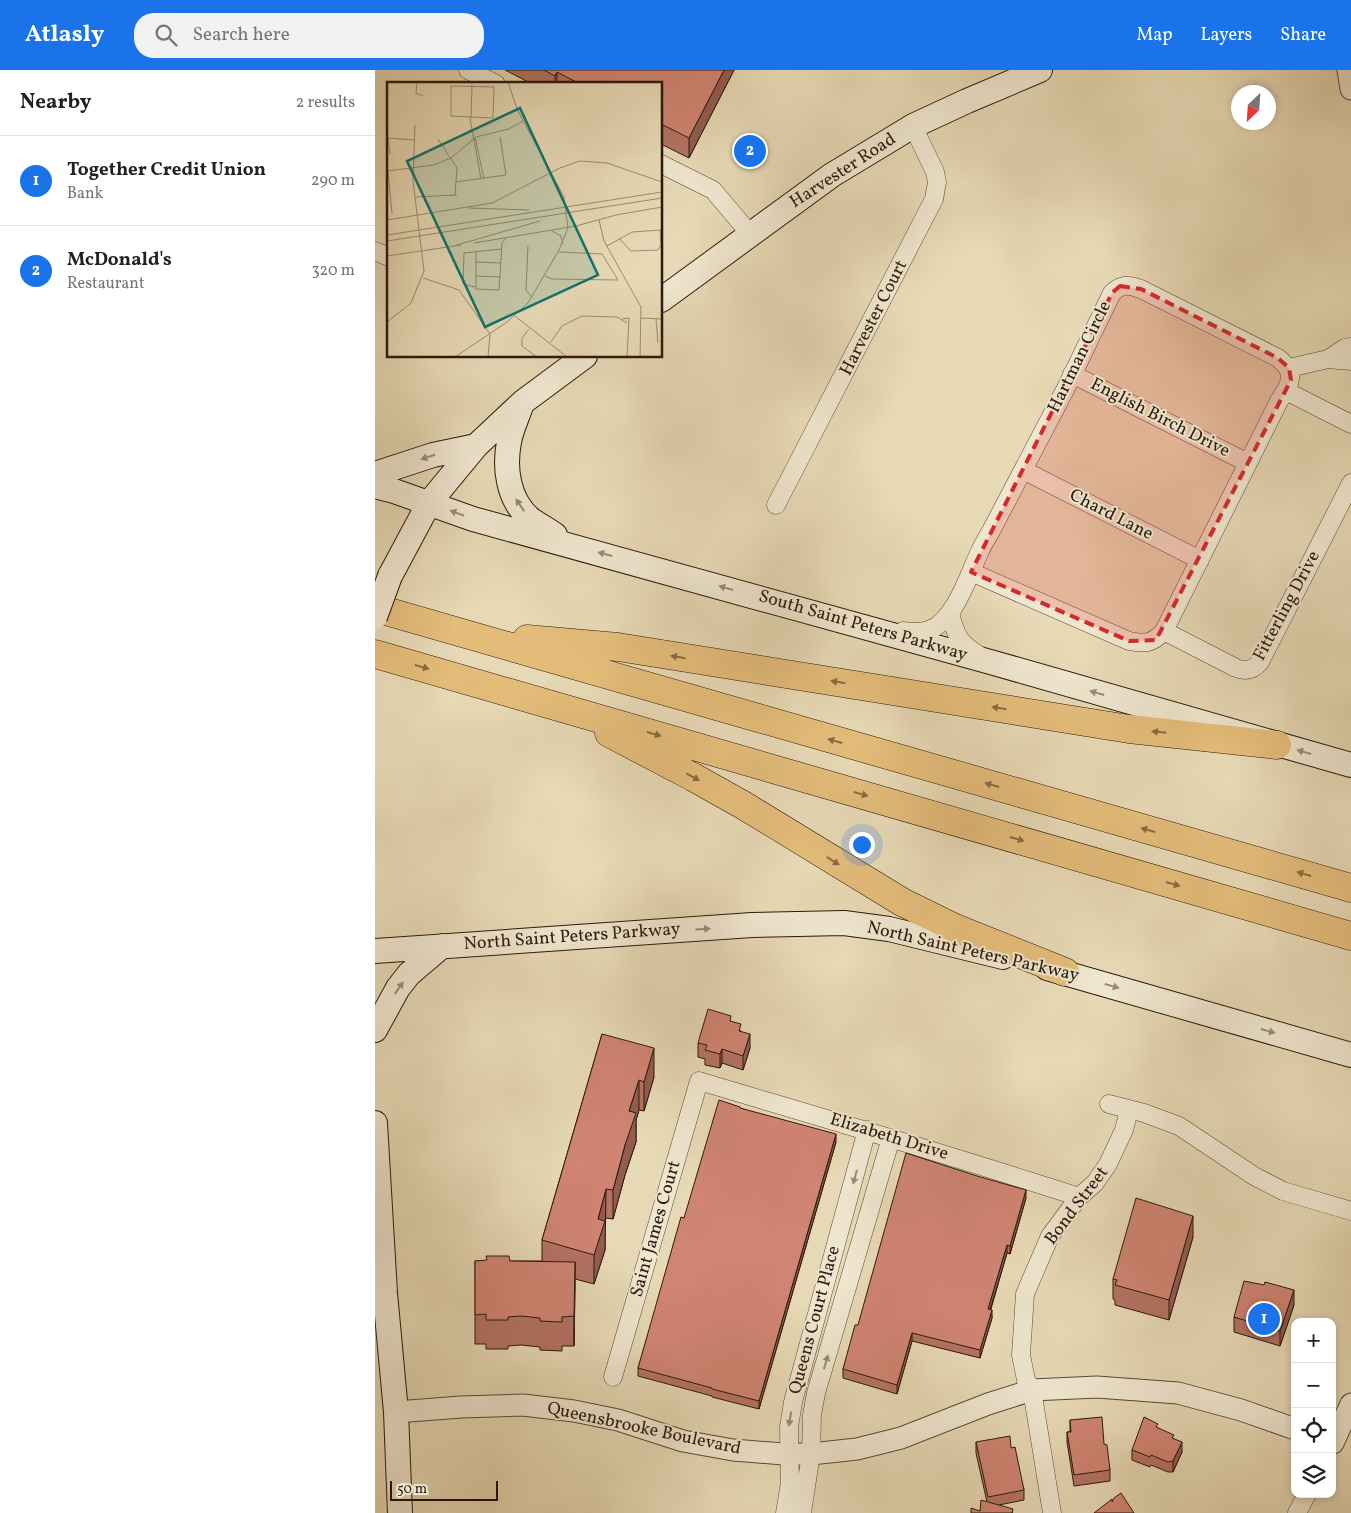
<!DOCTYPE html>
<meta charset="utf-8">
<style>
:root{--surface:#fff;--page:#f2f2f2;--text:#202124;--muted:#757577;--line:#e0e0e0;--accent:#1a73e8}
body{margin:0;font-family:Vollkorn,serif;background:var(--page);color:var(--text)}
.controls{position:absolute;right:15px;bottom:15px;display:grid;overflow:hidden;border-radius:10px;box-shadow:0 2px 8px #0003}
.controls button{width:45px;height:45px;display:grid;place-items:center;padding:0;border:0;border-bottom:1px solid var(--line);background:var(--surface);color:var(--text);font:25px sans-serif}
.compass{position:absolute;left:856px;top:15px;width:45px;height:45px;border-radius:50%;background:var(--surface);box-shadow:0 2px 8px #0003;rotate:205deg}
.scale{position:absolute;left:15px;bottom:12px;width:108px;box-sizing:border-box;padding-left:5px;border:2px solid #2b190b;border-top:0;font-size:14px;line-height:18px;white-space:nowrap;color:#2b190b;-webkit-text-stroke:4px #efe6cf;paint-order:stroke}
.you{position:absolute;left:486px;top:774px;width:18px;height:18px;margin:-12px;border:4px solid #fff;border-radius:50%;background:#1a73e8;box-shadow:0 0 0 8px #1a73e833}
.badge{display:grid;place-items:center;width:32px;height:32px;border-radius:50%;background:var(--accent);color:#fff;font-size:16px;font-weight:700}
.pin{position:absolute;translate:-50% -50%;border:2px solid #fff;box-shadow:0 1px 5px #0006}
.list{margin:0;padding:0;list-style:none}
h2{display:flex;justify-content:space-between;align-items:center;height:65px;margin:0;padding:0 20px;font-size:21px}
h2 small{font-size:16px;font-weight:400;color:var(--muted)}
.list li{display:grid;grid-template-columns:32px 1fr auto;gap:15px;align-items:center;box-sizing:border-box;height:90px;padding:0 20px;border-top:1px solid var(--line)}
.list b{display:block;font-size:19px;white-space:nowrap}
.list p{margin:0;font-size:16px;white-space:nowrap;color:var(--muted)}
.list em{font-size:16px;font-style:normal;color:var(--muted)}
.icon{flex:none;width:28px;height:28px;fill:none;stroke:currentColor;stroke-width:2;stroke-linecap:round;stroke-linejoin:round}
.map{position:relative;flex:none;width:976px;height:1443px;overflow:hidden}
header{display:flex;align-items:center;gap:30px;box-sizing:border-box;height:70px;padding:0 25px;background:var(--accent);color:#fff}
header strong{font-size:24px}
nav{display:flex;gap:28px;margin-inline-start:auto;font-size:18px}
.search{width:350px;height:45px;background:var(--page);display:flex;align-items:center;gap:12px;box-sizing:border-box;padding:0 18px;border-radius:20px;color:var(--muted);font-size:19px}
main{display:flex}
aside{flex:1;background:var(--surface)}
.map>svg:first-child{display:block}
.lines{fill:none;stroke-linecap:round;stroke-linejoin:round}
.minor-casing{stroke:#5a4936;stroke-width:19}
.tertiary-casing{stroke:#5a4936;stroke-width:23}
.secondary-casing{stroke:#2b190b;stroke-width:26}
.motorway-casing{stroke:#2b190b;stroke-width:29}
.minor{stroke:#efe6cf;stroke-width:18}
.tertiary{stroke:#efe6cf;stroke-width:21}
.secondary{stroke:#efe6cf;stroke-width:24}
.motorway{stroke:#e4bc7a;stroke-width:28}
.secondary-bridge-casing{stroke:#2b190b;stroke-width:26;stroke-linecap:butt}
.secondary-bridge{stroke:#efe6cf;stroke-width:24}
.wall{fill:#b37263;stroke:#2b190b}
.shaded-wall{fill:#925c50;stroke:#2b190b}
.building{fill:#d08473;stroke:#2b190b}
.oneway{fill:#978a77}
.oneway2{fill:#886a42}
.marked{fill:#d62828;fill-opacity:0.2;stroke:#d62828;stroke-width:4;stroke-dasharray:10 6;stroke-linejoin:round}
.labels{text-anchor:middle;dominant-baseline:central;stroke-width:4;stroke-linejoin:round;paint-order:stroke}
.street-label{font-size:18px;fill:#2b190b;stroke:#efe6cf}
.inset-road{fill:none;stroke:#9c8c71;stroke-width:1}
.view{fill:#0f766e;fill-opacity:0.15;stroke:#0f766e;stroke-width:2.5}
.inset-edge{fill:none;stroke:#2b190b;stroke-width:2.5}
</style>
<header>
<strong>Atlasly</strong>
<div class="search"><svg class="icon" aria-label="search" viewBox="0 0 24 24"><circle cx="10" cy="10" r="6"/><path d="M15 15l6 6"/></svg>Search here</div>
<nav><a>Map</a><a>Layers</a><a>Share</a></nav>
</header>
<main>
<aside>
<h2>Nearby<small>2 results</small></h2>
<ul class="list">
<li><span class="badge">1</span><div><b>Together Credit Union</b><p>Bank</p></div><em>290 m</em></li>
<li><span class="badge">2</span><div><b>McDonald's</b><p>Restaurant</p></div><em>320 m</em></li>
</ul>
</aside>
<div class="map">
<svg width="976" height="1443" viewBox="0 0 976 1443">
<rect width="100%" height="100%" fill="#e7d9b5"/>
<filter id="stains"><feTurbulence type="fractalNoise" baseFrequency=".004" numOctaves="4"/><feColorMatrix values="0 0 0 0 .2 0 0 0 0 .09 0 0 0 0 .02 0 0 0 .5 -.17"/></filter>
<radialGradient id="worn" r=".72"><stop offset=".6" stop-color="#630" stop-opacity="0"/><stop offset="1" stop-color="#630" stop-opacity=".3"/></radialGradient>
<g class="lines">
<g class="minor-casing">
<path id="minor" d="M 93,0 L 121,14
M 286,94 L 338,120 L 375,164
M 0,181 L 14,187
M 953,289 L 970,278 L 976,277
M 914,298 L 953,289 L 976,291
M 697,304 L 873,393
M 911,321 L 976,354
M 648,400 L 825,490
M 401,435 L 559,129 L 562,112 L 560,102 L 538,56
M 575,543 C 581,567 584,573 605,586
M 528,561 C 537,562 545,563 554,560 C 580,551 594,504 605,481 C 608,474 612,468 616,461 L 691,318 L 737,223 C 748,213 753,215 766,219 L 903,288 C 922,303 916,313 904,331 L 789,561 C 777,574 770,574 754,571 L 596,502
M 789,561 L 861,598 C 871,602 878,600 885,592 L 976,413
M 734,1034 L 769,1043 L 804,1056 L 879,1106 L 908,1121 L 976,1141
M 238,1307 L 324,1011 C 451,1049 578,1086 704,1127
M 410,1443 L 415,1413 L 414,1357 L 418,1332 L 492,1060
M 427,1443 L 436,1384 L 437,1345 L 441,1323 L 516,1068
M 677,1443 L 657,1320 L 651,1310 L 646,1285 L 650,1224 L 675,1166 L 704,1127 L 720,1113 L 733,1094 L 749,1060 L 754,1040
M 922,1443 L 932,1424"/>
</g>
<g class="tertiary-casing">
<path id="tertiary" d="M 973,0 L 976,19
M 21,1342 L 86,1337 L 148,1335 L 199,1341 L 243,1350 L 308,1371 L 358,1380 L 408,1384 L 436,1384 L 482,1379 L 526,1368 L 613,1334 L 657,1320 L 722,1317 L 803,1323 L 866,1340 L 920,1359
M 958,1373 L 976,1334"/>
</g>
<g class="secondary-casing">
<path id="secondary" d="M 286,230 L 457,105 L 538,56 L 592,31 L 665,0
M 146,336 C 142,348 136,360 134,372 C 129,398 133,429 154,448 C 162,454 172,459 180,465
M 0,404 L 58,385 L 101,376
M 0,416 L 19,421 L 98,449 L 619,593 L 976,695
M 15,506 L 54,433 L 101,376 L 148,332 L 210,286
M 0,881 L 377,855 L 469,853 L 514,859 L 628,887
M 672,898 L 976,985
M 0,960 L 23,918 L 34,904 L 67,876
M 0,1053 L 10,1223 L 21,1342 L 25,1443"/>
</g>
<g class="motorway-casing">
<path id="motorway" d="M 0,538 L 976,818
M 152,569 L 243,577 L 754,659 L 902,675
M 0,584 L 976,866
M 234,663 L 318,707 L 368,735 L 527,832 L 580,858 L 690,902"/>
</g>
<use href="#minor" class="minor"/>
<use href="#tertiary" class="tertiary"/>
<use href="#secondary" class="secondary"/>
<use href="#motorway" class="motorway"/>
<g class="secondary-bridge-casing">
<path id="secondary-bridge" d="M 0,547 L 15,506"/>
</g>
<use href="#secondary-bridge" class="secondary-bridge"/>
</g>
<path class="wall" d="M 130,0 L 359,0 L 314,88 L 286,74 L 286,14 L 157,14 Z
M 356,951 L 366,961 L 375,978 L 368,1000 L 347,993 L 345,998 L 330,995 L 330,989 L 323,987 L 323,973 Z
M 227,964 L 279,1007 L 269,1041 L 264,1040 L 261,1050 L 261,1072 L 250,1105 L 238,1149 L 231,1148 L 230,1152 L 230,1180 L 219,1214 L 200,1209 L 199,1276 L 187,1276 L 187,1281 L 165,1280 L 165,1277 L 146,1275 L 133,1276 L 133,1279 L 111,1279 L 111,1274 L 100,1274 L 100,1191 L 167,1191 L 167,1170 Z
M 365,1038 L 461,1072 L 384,1339 L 337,1327 L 337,1326 L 263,1306 L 263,1298 L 309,1148 Z
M 651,1128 L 635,1184 L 632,1183 L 616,1239 L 617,1248 L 605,1288 L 537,1271 L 522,1324 L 468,1308 L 468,1299 L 483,1255 Z
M 818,1167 L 794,1250 L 740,1235 L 740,1230 L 738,1229 L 738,1209 Z
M 919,1235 L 905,1276 L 859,1262 L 859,1247 Z
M 695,1350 L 729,1374 L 735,1400 L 735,1411 L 699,1416 L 692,1372 L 692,1362 L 695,1362 Z
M 783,1358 L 799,1369 L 807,1382 L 798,1402 L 793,1402 L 776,1395 L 775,1397 L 757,1390 L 757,1380 Z
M 601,1372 L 636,1378 L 649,1420 L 649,1430 L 624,1435 L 638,1443 L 596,1443 L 605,1441 L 612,1432 L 601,1383 Z"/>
<path class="shaded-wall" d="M 349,0 L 359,0 L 314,88 L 314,68 Z
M 182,2 L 182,14 L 180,14 L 180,6 Z
M 375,964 L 375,978 L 368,1000 L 368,986 Z
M 279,978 L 279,1007 L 269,1041 L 269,1012 Z
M 347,979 L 347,993 L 345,998 L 345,984 Z
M 264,1010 L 264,1040 L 261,1050 L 261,1072 L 250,1105 L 238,1149 L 238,1120 L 250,1075 L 254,1041 Z
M 461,1064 L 461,1072 L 384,1339 L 384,1331 Z
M 231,1119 L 230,1180 L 219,1214 L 219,1185 L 223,1149 Z
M 651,1120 L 651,1128 L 635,1184 L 635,1176 Z
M 818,1146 L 818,1167 L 794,1250 L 794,1230 Z
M 632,1175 L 632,1183 L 613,1247 L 613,1239 Z
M 200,1192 L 200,1221 L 199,1276 L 199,1246 Z
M 919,1220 L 919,1235 L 905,1276 L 905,1261 Z
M 617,1240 L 617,1248 L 605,1288 L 605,1280 Z
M 537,1263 L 537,1271 L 522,1324 L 522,1315 Z
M 807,1372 L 807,1382 L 798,1402 L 798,1391 Z"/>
<path class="building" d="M 169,0 L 349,0 L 314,68 L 286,54 L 286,14 L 205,14 L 182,2 L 180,6 Z
M 333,939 L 356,946 L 355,951 L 366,954 L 364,961 L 375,964 L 368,986 L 347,979 L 345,984 L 330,980 L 332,975 L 323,973 Z
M 227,964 L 279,978 L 269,1012 L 264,1010 L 254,1041 L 261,1043 L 250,1075 L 238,1120 L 231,1119 L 223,1149 L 230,1151 L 219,1185 L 167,1170 Z
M 344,1030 L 365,1037 L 365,1038 L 461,1064 L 384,1331 L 337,1319 L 337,1318 L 263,1298 L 306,1147 L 309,1148 Z
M 531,1083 L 602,1106 L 651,1120 L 635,1176 L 632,1175 L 613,1239 L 617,1240 L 605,1280 L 537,1263 L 522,1315 L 468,1299 L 480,1255 L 483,1255 Z
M 761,1128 L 818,1146 L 794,1230 L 740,1215 L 742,1210 L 738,1209 Z
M 111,1186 L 134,1186 L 135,1191 L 200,1192 L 199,1246 L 187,1247 L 187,1252 L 165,1251 L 165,1248 L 146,1246 L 133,1247 L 133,1250 L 111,1250 L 111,1244 L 100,1245 L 100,1191 L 112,1190 Z
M 869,1211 L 889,1215 L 890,1212 L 919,1220 L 905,1261 L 859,1247 Z
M 727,1347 L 729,1374 L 732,1375 L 735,1400 L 699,1405 L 692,1362 L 696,1362 L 695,1350 Z
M 769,1347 L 783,1354 L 781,1357 L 799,1365 L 797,1368 L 807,1372 L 798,1391 L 793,1392 L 776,1385 L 775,1387 L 757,1380 Z
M 635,1366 L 636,1378 L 640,1377 L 649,1420 L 613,1427 L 601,1372 Z
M 746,1423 L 759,1443 L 719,1443 L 737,1429 L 737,1432 L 739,1428 Z
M 606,1430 L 638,1439 L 637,1443 L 596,1443 L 596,1438 L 605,1441 Z"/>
<defs><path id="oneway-solid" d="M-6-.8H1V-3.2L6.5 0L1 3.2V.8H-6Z" transform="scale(1.25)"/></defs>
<g class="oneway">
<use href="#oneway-solid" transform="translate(53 387) rotate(162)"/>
<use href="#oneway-solid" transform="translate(145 435) rotate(-124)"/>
<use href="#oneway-solid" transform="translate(82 443) rotate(-160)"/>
<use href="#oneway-solid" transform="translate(230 484) rotate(-165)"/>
<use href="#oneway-solid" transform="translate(351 518) rotate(-164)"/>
<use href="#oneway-solid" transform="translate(722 623) rotate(-164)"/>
<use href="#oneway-solid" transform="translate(929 682) rotate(-164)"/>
<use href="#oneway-solid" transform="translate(328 859) rotate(-4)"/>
<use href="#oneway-solid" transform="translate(737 916) rotate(16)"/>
<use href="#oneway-solid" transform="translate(24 918) rotate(-55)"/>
<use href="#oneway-solid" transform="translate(893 961) rotate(16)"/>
<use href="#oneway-solid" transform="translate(480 1107) rotate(105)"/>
<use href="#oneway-solid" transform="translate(451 1292) rotate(-74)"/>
<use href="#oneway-solid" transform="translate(415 1349) rotate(99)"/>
</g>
<g class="oneway2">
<use href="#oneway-solid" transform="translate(303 587) rotate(-171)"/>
<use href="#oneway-solid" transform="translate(47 597) rotate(16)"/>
<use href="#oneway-solid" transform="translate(463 612) rotate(-171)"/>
<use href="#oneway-solid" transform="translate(624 638) rotate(-171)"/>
<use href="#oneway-solid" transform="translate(784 662) rotate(-174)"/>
<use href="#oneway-solid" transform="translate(279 664) rotate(16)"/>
<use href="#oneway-solid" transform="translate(460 671) rotate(-164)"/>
<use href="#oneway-solid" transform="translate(318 707) rotate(29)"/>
<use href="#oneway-solid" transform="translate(617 715) rotate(-164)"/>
<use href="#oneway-solid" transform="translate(486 724) rotate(16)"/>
<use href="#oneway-solid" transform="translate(773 760) rotate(-164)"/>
<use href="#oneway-solid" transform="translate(642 769) rotate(16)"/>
<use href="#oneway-solid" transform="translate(458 791) rotate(32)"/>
<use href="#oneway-solid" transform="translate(929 804) rotate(-164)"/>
<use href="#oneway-solid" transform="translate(798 814) rotate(16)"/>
</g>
<path class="marked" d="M 745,216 L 766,219 L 903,288 L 914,298 L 916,310 L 781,570 L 754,571 L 596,502 L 737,223 Z"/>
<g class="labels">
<g class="street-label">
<text transform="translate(468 101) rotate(-33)">Harvester Road</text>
<text transform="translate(499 248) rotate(-63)">Harvester Court</text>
<text transform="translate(705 287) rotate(-64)">Hartman Circle</text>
<text transform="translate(785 348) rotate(27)">English Birch Drive</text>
<text transform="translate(736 445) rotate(27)">Chard Lane</text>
<text transform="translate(912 536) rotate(-62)">Fitterling Drive</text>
<text transform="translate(488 556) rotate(16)">South Saint Peters Parkway</text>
<text transform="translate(197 867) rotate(-4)">North Saint Peters Parkway</text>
<text transform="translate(598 882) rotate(13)">North Saint Peters Parkway</text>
<text transform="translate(514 1067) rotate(17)">Elizabeth Drive</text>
<text transform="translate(702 1136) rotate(-53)">Bond Street</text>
<text transform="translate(281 1159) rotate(-74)">Saint James Court</text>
<text transform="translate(440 1250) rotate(-75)">Queens Court Place</text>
<text transform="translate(269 1359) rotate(12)">Queensbrooke Boulevard</text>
</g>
</g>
<g transform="translate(12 12)">
<rect width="275" height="275" fill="#e7d9b5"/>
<path class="inset-road" d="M 30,0 L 29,11 L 36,14M 64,4 L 107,5 L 106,36 L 64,34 ZM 83,36 L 94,97M 84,36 L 85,3M 88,55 L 97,97M 0,56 L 27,58M 1,56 L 3,72M 51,57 L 70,86 L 68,113M 0,89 L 47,83 L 64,76 L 89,55 L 122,47 L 136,39M 1,89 L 5,132M 69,100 L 119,93 L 113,55M 28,115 L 70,113M 82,126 L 142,128M 0,138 L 105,121 L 173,86 L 193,79 L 220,81 L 275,100M 212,138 L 217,159 L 254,225 L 253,275M 165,149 L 174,154 L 176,162M 0,153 L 275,110M 232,156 L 244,169 L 271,168 L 274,163 L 273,148M 0,159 L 275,116M 87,161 L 189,144 L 229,133 L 275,125M 70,163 L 153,139M 141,164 L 139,208 L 145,215M 220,164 L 245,150 L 274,148M 89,170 L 89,207 L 112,208 L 115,161 L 119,156M 0,174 L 74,163M 89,180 L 114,181M 89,194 L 114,195M 158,194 L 165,197 L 231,198 L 215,172 L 172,170M 36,196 L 72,208 L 103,252M 88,205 L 76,202 L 77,171 L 115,167M 128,234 L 180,275M 254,236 L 275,237M 235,237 L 242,236 L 240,275M 269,237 L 271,261M 0,240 L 24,221 L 37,189 L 26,99 L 28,43M 142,247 L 135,256 L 135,264 L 150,275M 164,260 L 175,244 L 195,234 L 230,235 L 240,241M 68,275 L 120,240 L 141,221 L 172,168 L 181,146 L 177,115 L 130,27 L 121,0M 101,275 L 103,252"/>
<path class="view" d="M 133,26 L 211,193 L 98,245 L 20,79 Z"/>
<rect width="275" height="275" class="inset-edge"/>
</g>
<rect width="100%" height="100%" filter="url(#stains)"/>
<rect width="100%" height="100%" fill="url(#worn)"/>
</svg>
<div class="controls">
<button>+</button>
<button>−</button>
<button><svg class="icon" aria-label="locate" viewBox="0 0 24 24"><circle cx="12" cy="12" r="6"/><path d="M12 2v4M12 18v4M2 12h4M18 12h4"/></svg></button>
<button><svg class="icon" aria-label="layers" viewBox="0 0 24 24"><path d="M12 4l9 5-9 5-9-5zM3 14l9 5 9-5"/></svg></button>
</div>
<svg class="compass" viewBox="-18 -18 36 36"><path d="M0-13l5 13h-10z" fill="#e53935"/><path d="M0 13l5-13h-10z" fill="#757577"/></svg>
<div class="scale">50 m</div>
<div class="you"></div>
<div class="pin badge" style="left:889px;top:1249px">1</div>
<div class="pin badge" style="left:375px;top:81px">2</div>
</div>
</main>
